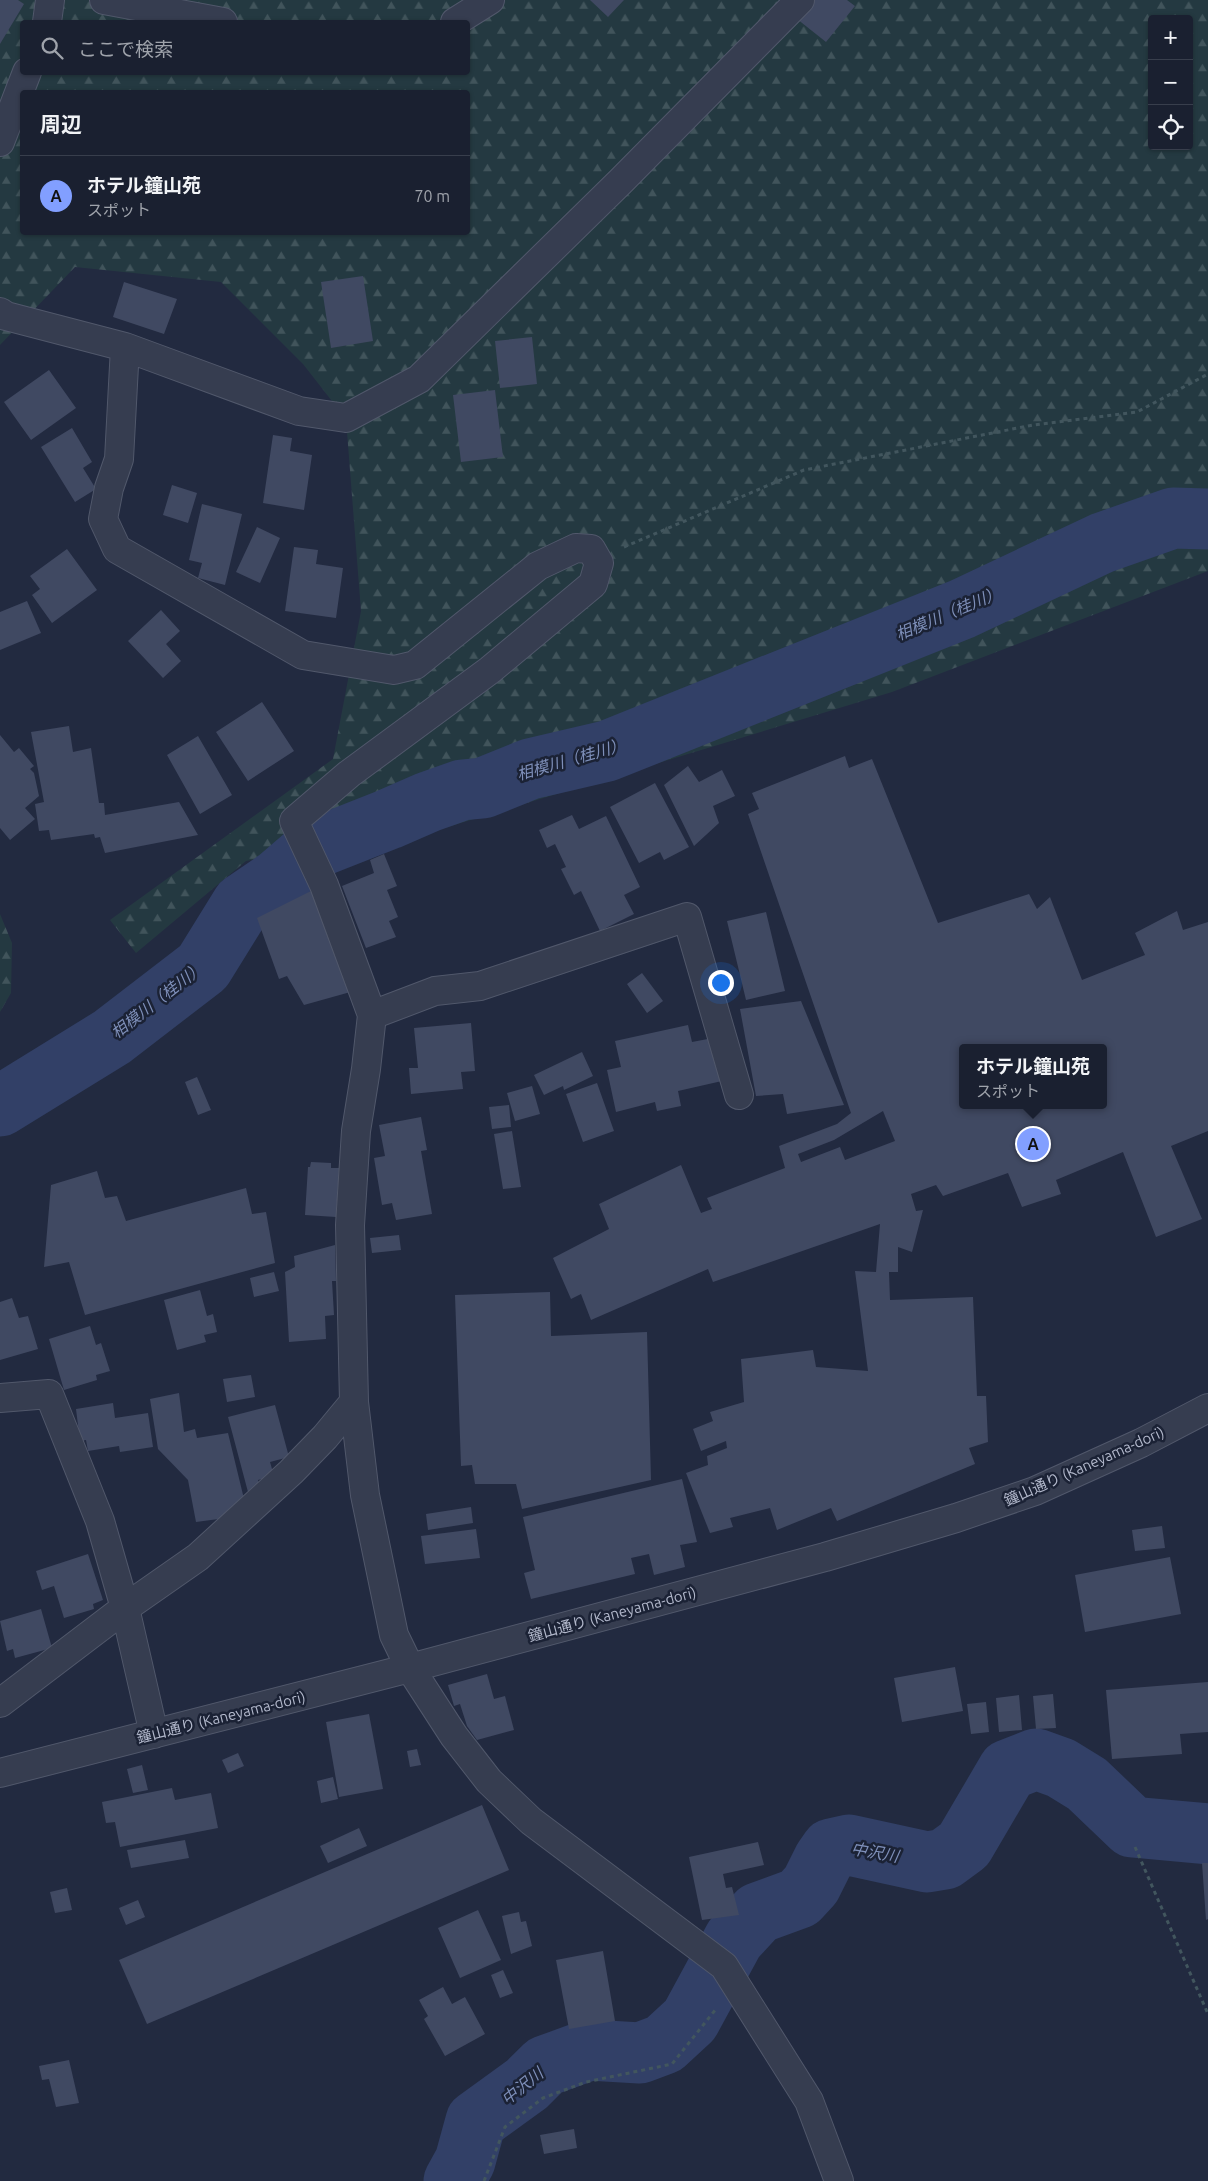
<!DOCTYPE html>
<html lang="ja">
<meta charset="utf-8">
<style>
:root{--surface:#1a2030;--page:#272d3c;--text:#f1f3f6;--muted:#9fa3ab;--line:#383e4c;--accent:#829fff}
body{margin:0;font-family:Ubuntu,"Noto Sans JP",sans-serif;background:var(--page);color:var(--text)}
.controls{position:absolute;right:15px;top:15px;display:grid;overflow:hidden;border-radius:5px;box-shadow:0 1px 4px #0004}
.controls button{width:45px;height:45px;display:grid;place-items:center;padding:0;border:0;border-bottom:1px solid var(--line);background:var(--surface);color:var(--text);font:25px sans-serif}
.you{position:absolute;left:720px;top:982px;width:18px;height:18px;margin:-12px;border:4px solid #fff;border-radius:50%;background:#1a73e8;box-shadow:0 0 0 8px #1a73e833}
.badge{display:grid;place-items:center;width:32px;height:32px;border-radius:50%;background:var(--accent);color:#111;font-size:16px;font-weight:700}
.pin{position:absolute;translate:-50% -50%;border:2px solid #fff;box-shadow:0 1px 5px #0006}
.popup{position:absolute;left:959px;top:1044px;width:148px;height:65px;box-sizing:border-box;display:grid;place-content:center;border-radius:5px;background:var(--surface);filter:drop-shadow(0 1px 4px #0005);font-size:16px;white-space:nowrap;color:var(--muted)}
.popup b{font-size:19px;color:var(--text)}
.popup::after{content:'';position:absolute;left:50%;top:100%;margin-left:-10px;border:10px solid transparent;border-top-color:var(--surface)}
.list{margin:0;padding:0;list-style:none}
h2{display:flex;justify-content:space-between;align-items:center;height:65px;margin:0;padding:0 20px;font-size:21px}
h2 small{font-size:16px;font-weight:400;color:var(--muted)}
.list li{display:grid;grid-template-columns:32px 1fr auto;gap:15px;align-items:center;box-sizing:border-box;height:80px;padding:0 20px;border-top:1px solid var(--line)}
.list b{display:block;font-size:19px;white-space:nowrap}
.list p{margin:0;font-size:16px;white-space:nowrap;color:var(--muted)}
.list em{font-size:16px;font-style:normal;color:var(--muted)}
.icon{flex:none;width:28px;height:28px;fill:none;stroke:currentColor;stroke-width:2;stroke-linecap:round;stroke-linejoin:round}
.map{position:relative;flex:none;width:1208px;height:2181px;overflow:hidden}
.search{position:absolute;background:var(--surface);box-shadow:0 1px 4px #0004;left:20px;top:20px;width:450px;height:55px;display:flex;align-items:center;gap:12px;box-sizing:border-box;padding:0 18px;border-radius:5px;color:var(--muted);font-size:19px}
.panel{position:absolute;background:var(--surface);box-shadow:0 1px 4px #0004;left:20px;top:90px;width:450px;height:145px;border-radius:5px}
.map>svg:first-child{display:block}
.forest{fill:url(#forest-firs);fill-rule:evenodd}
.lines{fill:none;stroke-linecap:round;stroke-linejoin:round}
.river{stroke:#324067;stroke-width:61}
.building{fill:#404962;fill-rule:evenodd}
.minor-casing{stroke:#51586b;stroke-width:30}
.path{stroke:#42565e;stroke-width:3;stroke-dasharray:4 4;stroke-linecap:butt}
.minor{stroke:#363d50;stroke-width:28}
.labels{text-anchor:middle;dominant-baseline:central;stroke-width:5;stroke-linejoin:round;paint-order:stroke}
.street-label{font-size:15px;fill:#b2b8cb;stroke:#1b2235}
.water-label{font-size:16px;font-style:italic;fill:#7e8fb9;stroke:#1b2235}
</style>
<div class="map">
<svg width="1208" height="2181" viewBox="0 0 1208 2181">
<defs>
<pattern id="forest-firs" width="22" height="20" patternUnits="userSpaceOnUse" patternTransform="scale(1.25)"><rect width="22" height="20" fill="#243941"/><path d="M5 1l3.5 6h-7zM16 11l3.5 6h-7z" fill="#41545b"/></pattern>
</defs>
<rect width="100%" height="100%" fill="#222a40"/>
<path class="forest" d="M 0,0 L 1208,0 L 1208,571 L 892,692 L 451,826 L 246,861 L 136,953 L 110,920 L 333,759 L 361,611 L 346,419 L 303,364 L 221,282 L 75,267 L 0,345 ZM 1152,19 L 1189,19 L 1189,146 L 1152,146 ZM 22,22 L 468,22 L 468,72 L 22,72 ZM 22,92 L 468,92 L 468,232 L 22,232 Z
M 0,914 L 12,943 L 11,993 L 0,1012 Z"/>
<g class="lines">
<path class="river" d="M 0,1106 L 112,1037 L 203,967 L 242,904 L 277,880 L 313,849 L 389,819 L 428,802 L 462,790 L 483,788 L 530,769 L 607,751 L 962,609 L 1102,543 L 1173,518 L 1208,519
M 454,2181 L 465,2161 L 476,2121 L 527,2084 L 545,2066 L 589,2050 L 640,2053 L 664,2044 L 690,2020 L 734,1939 L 758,1913 L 799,1898 L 811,1885 L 824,1859 L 831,1849 L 849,1845 L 927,1862 L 945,1859 L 964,1845 L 1008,1770 L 1036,1759 L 1061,1768 L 1087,1784 L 1132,1827 L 1208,1834"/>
</g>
<path class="building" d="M 0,0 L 18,0 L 24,4 L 0,44 Z
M 590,0 L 624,0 L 608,17 Z
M 812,0 L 847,0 L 855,6 L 826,42 L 797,19 Z
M 363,276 L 373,341 L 331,348 L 321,282 Z
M 124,282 L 177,299 L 164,334 L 113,317 Z
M 532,337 L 537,384 L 500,388 L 495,341 Z
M 49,370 L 76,408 L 31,440 L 4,402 Z
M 495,390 L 503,457 L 461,462 L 453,395 Z
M 72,428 L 92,462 L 83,468 L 96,489 L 75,502 L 41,447 Z
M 273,435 L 292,438 L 290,451 L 312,455 L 304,510 L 263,503 Z
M 172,485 L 197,493 L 188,523 L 163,515 Z
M 202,504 L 242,514 L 225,585 L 198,578 L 202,563 L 189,560 Z
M 257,527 L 280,538 L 260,583 L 236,572 Z
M 294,547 L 318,550 L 316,564 L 343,568 L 336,618 L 285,611 Z
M 67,549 L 97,590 L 52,623 L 32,595 L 40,589 L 30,576 Z
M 27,601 L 41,633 L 0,650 L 0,612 Z
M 161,610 L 180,631 L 166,644 L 181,661 L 163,678 L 128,641 Z
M 262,702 L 294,751 L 248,781 L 216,732 Z
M 69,726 L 73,752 L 91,748 L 99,803 L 104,803 L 105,815 L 179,802 L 198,835 L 105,853 L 100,837 L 95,838 L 94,834 L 51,840 L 49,830 L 39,831 L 35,804 L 44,802 L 31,732 Z
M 0,735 L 14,752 L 19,748 L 34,766 L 30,769 L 34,773 L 39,796 L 25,808 L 35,819 L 10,840 L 0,828 Z
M 198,736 L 232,795 L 200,814 L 167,755 Z
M 845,756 L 849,768 L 872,759 L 938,923 L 1029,894 L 1037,909 L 1050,897 L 1082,980 L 1145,955 L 1135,933 L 1177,911 L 1183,930 L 1208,922 L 1208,1131 L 1171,1146 L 1202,1219 L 1156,1237 L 1123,1152 L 1056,1180 L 1061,1194 L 1022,1207 L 1008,1173 L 943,1196 L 936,1185 L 911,1194 L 916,1211 L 923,1210 L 912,1252 L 898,1247 L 898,1272 L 889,1272 L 890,1300 L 973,1297 L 977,1396 L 986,1396 L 988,1442 L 969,1448 L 975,1464 L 837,1521 L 831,1508 L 777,1530 L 770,1508 L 730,1518 L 733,1527 L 710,1533 L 686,1473 L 708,1465 L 707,1456 L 727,1448 L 726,1441 L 701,1451 L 693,1429 L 713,1421 L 710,1412 L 744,1402 L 741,1359 L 813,1350 L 816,1367 L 868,1371 L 855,1271 L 876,1272 L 880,1224 L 713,1282 L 708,1269 L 591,1320 L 581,1294 L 571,1299 L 553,1258 L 609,1229 L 599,1204 L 681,1165 L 701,1213 L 712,1209 L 707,1198 L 785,1168 L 779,1146 L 837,1124 L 851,1113 L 748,814 L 759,809 L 752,793 ZM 963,1048 L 1103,1048 L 1103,1105 L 963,1105 ZM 883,1111 L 895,1141 L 845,1160 L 840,1147 L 801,1162 L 798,1154 L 834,1140 Z
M 688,766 L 699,782 L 722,770 L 735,796 L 713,806 L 719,823 L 694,846 L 664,785 Z
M 655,783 L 689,847 L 664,860 L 660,852 L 639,863 L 610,807 Z
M 572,815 L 579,829 L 606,816 L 640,887 L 624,895 L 634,914 L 600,931 L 581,891 L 574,895 L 561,869 L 566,867 L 555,844 L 547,848 L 539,830 Z
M 384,854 L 397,886 L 387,890 L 398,917 L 389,921 L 396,937 L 366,948 L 342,886 L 374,873 L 370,860 Z
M 311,891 L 354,991 L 304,1005 L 287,976 L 279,979 L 257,918 Z
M 766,912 L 785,991 L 746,1000 L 727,921 Z
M 642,973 L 663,1001 L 647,1013 L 627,984 Z
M 801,1001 L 844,1105 L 787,1114 L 783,1094 L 756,1096 L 740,1009 Z
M 471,1023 L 475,1071 L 461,1072 L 463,1089 L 411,1094 L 409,1068 L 418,1068 L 414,1028 Z
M 688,1025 L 692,1042 L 713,1038 L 722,1081 L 678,1091 L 681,1106 L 657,1111 L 655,1102 L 616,1112 L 607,1070 L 621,1067 L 615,1041 Z
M 582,1052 L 593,1076 L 564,1090 L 563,1086 L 544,1095 L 534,1075 Z
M 197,1077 L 211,1110 L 198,1115 L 185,1082 Z
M 597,1083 L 614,1131 L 583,1142 L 566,1094 Z
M 532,1086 L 540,1114 L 515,1121 L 507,1093 Z
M 509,1105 L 511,1127 L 492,1129 L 489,1107 Z
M 421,1117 L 427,1150 L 421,1151 L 432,1214 L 396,1220 L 392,1203 L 382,1205 L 374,1158 L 385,1156 L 379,1125 Z
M 512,1131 L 521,1187 L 503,1189 L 494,1134 Z
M 311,1162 L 331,1163 L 331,1168 L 339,1168 L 336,1217 L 305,1215 L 308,1167 L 310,1167 Z
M 97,1171 L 105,1198 L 117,1196 L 126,1221 L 246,1188 L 252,1214 L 266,1212 L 275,1263 L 85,1315 L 69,1262 L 44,1267 L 51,1185 Z
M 399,1235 L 401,1250 L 372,1253 L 370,1238 Z
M 335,1245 L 336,1281 L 332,1281 L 334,1315 L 325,1316 L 326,1339 L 289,1342 L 285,1272 L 295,1267 L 294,1256 Z
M 274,1272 L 279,1291 L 254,1297 L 250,1278 Z
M 200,1290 L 207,1316 L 213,1314 L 217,1332 L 204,1335 L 206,1342 L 177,1350 L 164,1300 Z
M 550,1292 L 551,1336 L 647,1332 L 651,1480 L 522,1509 L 516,1484 L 475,1484 L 472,1465 L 461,1466 L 455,1295 Z
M 12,1298 L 19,1318 L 28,1316 L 38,1349 L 0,1360 L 0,1302 Z
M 90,1326 L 96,1345 L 101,1343 L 110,1371 L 96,1375 L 97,1380 L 64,1390 L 49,1339 Z
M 251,1375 L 255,1397 L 227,1402 L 223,1379 Z
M 179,1393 L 184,1432 L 195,1429 L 197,1438 L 228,1433 L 245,1503 L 235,1511 L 227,1512 L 226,1518 L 196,1522 L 188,1480 L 158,1449 L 150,1399 Z
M 113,1403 L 115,1418 L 148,1413 L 153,1447 L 120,1452 L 119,1446 L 88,1451 L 86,1440 L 80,1441 L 76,1409 Z
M 275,1405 L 289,1457 L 270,1462 L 274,1476 L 258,1480 L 260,1489 L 248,1492 L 228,1417 Z
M 682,1479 L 697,1542 L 680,1545 L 685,1567 L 654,1575 L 649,1554 L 631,1558 L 635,1574 L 531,1599 L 524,1573 L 535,1570 L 523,1517 Z
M 471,1507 L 473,1523 L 428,1530 L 426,1514 Z
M 1162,1526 L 1165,1548 L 1135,1551 L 1132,1530 Z
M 476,1529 L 480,1558 L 425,1564 L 421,1536 Z
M 88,1554 L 103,1600 L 93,1604 L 94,1609 L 64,1618 L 54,1586 L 42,1590 L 36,1571 Z
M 1170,1557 L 1181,1614 L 1085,1632 L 1075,1575 Z
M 41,1609 L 52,1648 L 15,1658 L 13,1649 L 7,1651 L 0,1621 Z
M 955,1667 L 963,1711 L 902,1722 L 894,1678 Z
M 487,1674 L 494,1699 L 505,1696 L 514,1730 L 477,1740 L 467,1726 L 460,1704 L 454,1706 L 448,1685 Z
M 1208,1682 L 1208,1732 L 1180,1734 L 1182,1754 L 1112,1759 L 1106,1690 Z
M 1053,1694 L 1056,1728 L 1036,1729 L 1033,1696 Z
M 1019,1695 L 1022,1730 L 999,1732 L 996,1698 Z
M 986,1702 L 989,1732 L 971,1734 L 967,1704 Z
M 369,1714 L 383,1789 L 339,1797 L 326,1722 Z
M 417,1749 L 421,1765 L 410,1767 L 407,1751 Z
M 238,1753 L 244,1766 L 228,1773 L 222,1760 Z
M 142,1765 L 148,1790 L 133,1793 L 127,1769 Z
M 333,1777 L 338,1799 L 321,1803 L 317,1781 Z
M 172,1788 L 175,1800 L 211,1793 L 218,1828 L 120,1847 L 115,1822 L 106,1823 L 102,1802 Z
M 482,1805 L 509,1870 L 147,2024 L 119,1960 Z
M 359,1828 L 367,1846 L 328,1863 L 320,1846 Z
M 185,1840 L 189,1858 L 131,1868 L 127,1850 Z
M 758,1842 L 764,1865 L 723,1874 L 726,1888 L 732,1887 L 739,1915 L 702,1920 L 689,1857 Z
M 1202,1863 L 1208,1863 L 1208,1919 L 1206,1920 Z
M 67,1888 L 72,1910 L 55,1913 L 50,1892 Z
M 138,1900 L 145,1917 L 126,1925 L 119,1908 Z
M 478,1910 L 501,1960 L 460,1978 L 438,1928 Z
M 519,1912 L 521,1922 L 526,1921 L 532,1946 L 511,1954 L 502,1916 Z
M 603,1951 L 615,2021 L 569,2029 L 556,1960 Z
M 503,1970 L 513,1993 L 500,1998 L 491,1975 Z
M 443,1987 L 452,2004 L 465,1997 L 485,2034 L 445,2056 L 424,2019 L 428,2016 L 419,2000 Z
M 69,2060 L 79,2103 L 56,2107 L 49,2079 L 42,2080 L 39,2066 Z
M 574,2129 L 577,2148 L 544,2154 L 540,2135 Z"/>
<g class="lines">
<g class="minor-casing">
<path id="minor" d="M 104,0 L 223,22
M 47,22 L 50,0
M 455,22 L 490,0
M 0,142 L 27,72
M 0,312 L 6,316 L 125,347 L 299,411 L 346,418 L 419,379 L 621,181 L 800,0
M 125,347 L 119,459 L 109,488 L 103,519 L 117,549 L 303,655 L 394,670 L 415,665 L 538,566 L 576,548 L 591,549 L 599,563 L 593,584 L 490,670 L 349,774 L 294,821 L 324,885 L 372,1015 L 366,1069 L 356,1131 L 350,1225 L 354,1402 L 365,1495 L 394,1635 L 410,1668 L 454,1736 L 489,1781 L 531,1821 L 724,1966 L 809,2101 L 839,2181
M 372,1015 L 435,991 L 480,986 L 687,917 L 739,1095
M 0,1398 L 49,1394 L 100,1521 L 125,1608 L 154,1734
M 0,1703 L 125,1608 L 198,1557 L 291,1472 L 325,1437 L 354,1402
M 0,1773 L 410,1668 L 825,1557 L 956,1518 L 1035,1491 L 1141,1443 L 1208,1408"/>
</g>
<path class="path" d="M 624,547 L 804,470 L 1033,425 L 1137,412 L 1208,374
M 1135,1847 L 1208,2014
M 484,2181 L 505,2127 L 543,2098 L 586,2082 L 672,2064 L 716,2009"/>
<use href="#minor" class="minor"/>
</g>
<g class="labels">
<g class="street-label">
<text transform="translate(1084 1466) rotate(-24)">鐘山通り (Kaneyama-dori)</text>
<text transform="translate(612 1614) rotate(-15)">鐘山通り (Kaneyama-dori)</text>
<text transform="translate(221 1717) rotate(-14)">鐘山通り (Kaneyama-dori)</text>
</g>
<g class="water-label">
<text transform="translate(948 613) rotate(-23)">相模川（桂川）</text>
<text transform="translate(571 759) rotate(-16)">相模川（桂川）</text>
<text transform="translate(157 1000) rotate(-38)">相模川（桂川）</text>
<text transform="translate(875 1852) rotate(10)">中沢川</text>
<text transform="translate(522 2086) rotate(-39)">中沢川</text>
</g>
</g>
</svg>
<div class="controls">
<button>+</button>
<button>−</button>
<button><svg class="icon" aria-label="locate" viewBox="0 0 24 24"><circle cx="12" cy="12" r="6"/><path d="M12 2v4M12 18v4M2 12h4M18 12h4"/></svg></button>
</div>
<div class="you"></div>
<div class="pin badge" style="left:1033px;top:1144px">A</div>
<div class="popup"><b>ホテル鐘山苑</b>スポット</div>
<div class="search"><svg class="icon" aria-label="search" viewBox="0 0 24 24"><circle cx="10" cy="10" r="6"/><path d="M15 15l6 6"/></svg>ここで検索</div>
<section class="panel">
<h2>周辺<small></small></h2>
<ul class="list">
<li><span class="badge">A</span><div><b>ホテル鐘山苑</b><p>スポット</p></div><em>70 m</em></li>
</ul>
</section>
</div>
